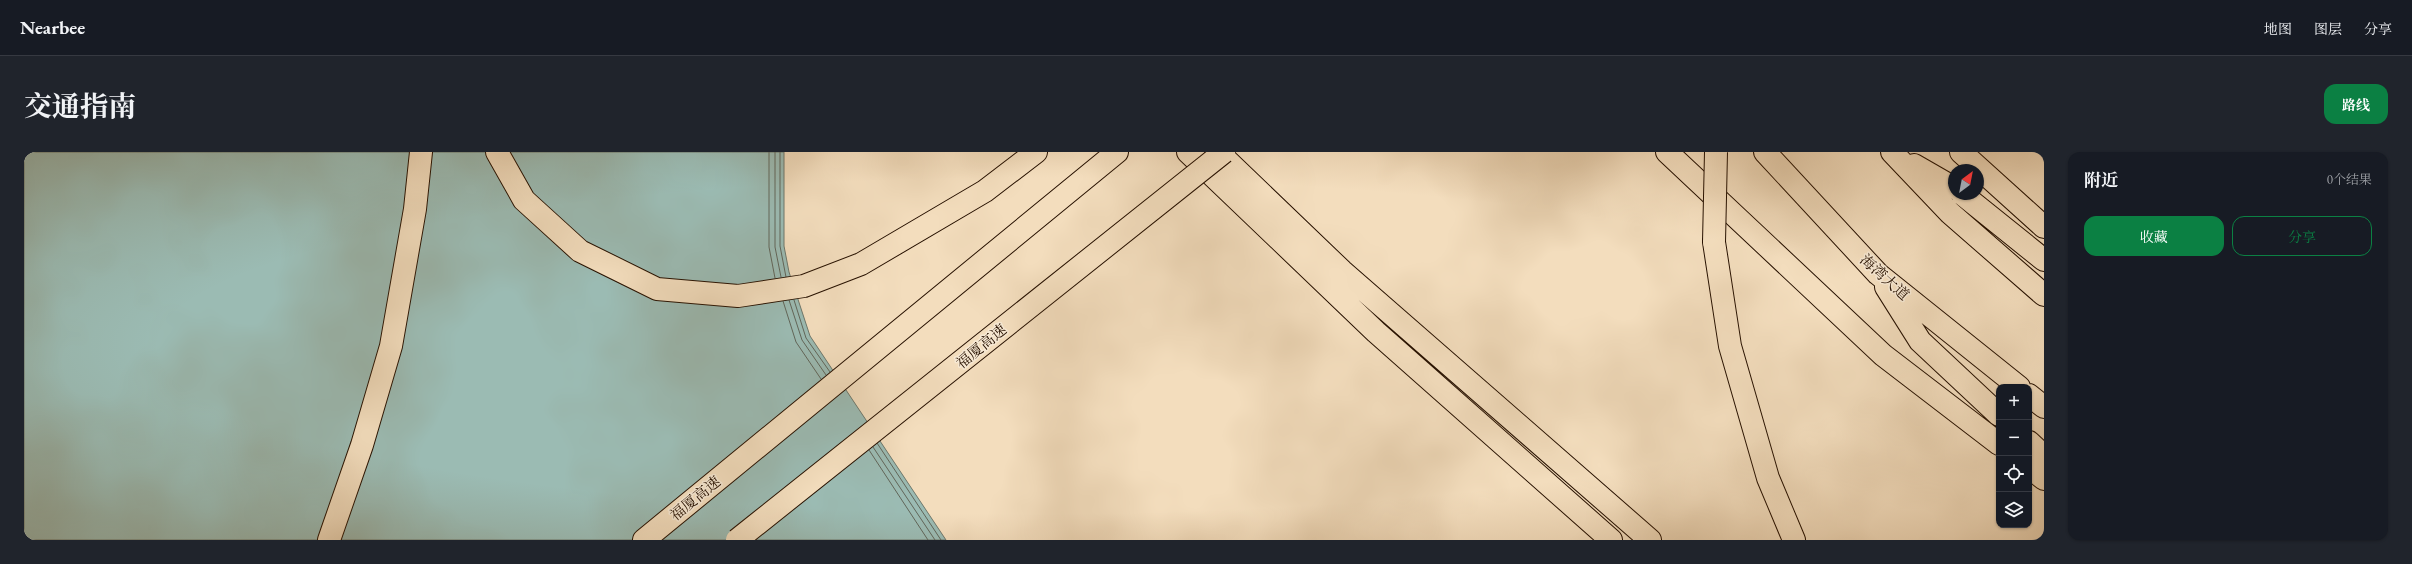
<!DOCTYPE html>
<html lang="zh">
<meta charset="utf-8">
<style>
:root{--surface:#171b24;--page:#20242c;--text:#f1f3f6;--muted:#9ea1a6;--line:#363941;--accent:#0b8043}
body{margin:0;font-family:"EB Garamond","Noto Serif SC",serif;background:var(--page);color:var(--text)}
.controls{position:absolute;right:12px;bottom:12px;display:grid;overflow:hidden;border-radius:8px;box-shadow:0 1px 3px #0004}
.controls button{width:36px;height:36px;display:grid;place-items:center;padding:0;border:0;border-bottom:1px solid var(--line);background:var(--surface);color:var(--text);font:20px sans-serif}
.compass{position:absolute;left:1924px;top:12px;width:36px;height:36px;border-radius:50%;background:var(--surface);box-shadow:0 1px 3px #0004;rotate:32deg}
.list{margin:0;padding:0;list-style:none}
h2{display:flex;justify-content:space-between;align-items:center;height:52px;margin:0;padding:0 16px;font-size:17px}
h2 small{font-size:13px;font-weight:400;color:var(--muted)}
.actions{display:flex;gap:8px;padding:12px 16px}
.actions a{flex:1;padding:9px 0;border:1px solid var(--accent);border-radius:12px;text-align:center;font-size:14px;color:var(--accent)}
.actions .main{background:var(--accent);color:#fff}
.icon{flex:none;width:22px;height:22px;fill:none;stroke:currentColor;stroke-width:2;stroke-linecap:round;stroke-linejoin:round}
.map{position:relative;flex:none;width:2020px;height:388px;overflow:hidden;border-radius:12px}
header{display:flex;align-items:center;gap:24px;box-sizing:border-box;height:56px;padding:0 20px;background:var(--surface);border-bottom:1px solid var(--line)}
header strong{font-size:19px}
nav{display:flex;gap:22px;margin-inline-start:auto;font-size:14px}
.intro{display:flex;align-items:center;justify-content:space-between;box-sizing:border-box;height:96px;padding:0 24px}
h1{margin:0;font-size:28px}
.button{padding:10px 18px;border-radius:12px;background:var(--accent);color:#fff;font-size:14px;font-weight:700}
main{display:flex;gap:24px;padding:0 24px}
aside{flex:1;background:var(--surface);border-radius:12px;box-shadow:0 1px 3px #0004}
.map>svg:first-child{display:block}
.water{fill:#9bbbb3;stroke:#6d776b}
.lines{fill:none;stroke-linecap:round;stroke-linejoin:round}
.shore{stroke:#61665a;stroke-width:1}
.highway-casing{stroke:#271100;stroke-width:24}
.highway{stroke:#f3ddbd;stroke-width:22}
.highway-bridge-casing{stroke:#271100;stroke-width:24;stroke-linecap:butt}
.highway-bridge{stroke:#f3ddbd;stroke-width:22}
.labels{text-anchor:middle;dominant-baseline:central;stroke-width:3;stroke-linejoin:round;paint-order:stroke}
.street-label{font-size:15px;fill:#271100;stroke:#f7e9d4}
</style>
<header>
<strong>Nearbee</strong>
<nav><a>地图</a><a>图层</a><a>分享</a></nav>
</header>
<div class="intro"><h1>交通指南</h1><a class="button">路线</a></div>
<main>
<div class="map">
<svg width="2020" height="388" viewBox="0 0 2020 388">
<rect width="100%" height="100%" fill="#f3ddbd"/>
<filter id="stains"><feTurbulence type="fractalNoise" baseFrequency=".005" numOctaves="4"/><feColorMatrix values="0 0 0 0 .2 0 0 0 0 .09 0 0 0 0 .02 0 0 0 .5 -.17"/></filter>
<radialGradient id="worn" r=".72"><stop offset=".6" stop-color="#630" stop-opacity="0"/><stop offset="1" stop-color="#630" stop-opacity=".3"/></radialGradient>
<path class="water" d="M 0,0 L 760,0 L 760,94 L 765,120 L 786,184 L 922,388 L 0,388 Z"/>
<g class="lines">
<path class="shore" d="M 745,0 L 745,95 L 751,126
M 751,0 L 751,95 L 757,125
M 756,0 L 756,94 L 762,125
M 765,148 L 778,188 L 802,223
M 770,148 L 782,186 L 806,220
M 759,149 L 772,190 L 797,227
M 853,291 L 917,388
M 849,295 L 911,388
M 845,298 L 904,388"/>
<g class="highway-casing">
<path id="highway" d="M 473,0 L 500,48 L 556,99 L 633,137 L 714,144 L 780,134 L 837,112 L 961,39 L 1012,0
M 1164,0 L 1352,180 L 1587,388
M 1194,0 L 1318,119 L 1626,388
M 1643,0 L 1859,203 L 1975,292
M 1741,0 L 1854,122 L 1995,235
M 1868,0 L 1926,61 L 2020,143
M 1937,0 L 2020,75
M 1890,13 L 1930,36
M 1938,42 L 2020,108
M 1690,90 L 1706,194 L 1744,326 L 1770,388
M 1862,135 L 1896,189 L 1975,263
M 2005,243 L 2020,255
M 2005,290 L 2020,304
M 2005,315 L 2020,327
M 305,388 L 338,293 L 367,194 L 391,57 L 397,0
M 620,388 L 1093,0"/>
</g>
<use href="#highway" class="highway"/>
<g class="highway-bridge-casing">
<path id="highway-bridge" d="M 1690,90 L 1692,0
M 713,388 L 1200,0"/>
</g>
<use href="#highway-bridge" class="highway-bridge"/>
</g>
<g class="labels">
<g class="street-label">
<text transform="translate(1861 125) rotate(42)">海湾大道</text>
<text transform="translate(957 194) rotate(-39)">福厦高速</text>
<text transform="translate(671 346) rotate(-39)">福厦高速</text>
</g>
</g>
<rect width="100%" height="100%" filter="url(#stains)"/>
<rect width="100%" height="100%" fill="url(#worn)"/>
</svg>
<div class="controls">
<button>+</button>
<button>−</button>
<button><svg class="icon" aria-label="locate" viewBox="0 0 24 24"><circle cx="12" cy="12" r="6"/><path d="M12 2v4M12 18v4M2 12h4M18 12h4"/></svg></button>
<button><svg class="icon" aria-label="layers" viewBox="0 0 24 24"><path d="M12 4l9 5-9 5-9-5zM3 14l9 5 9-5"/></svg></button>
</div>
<svg class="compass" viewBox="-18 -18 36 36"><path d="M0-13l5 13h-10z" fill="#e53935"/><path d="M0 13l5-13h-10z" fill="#9ea1a6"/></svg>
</div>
<aside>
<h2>附近<small>0个结果</small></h2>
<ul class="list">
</ul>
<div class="actions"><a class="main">收藏</a><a>分享</a></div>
</aside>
</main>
